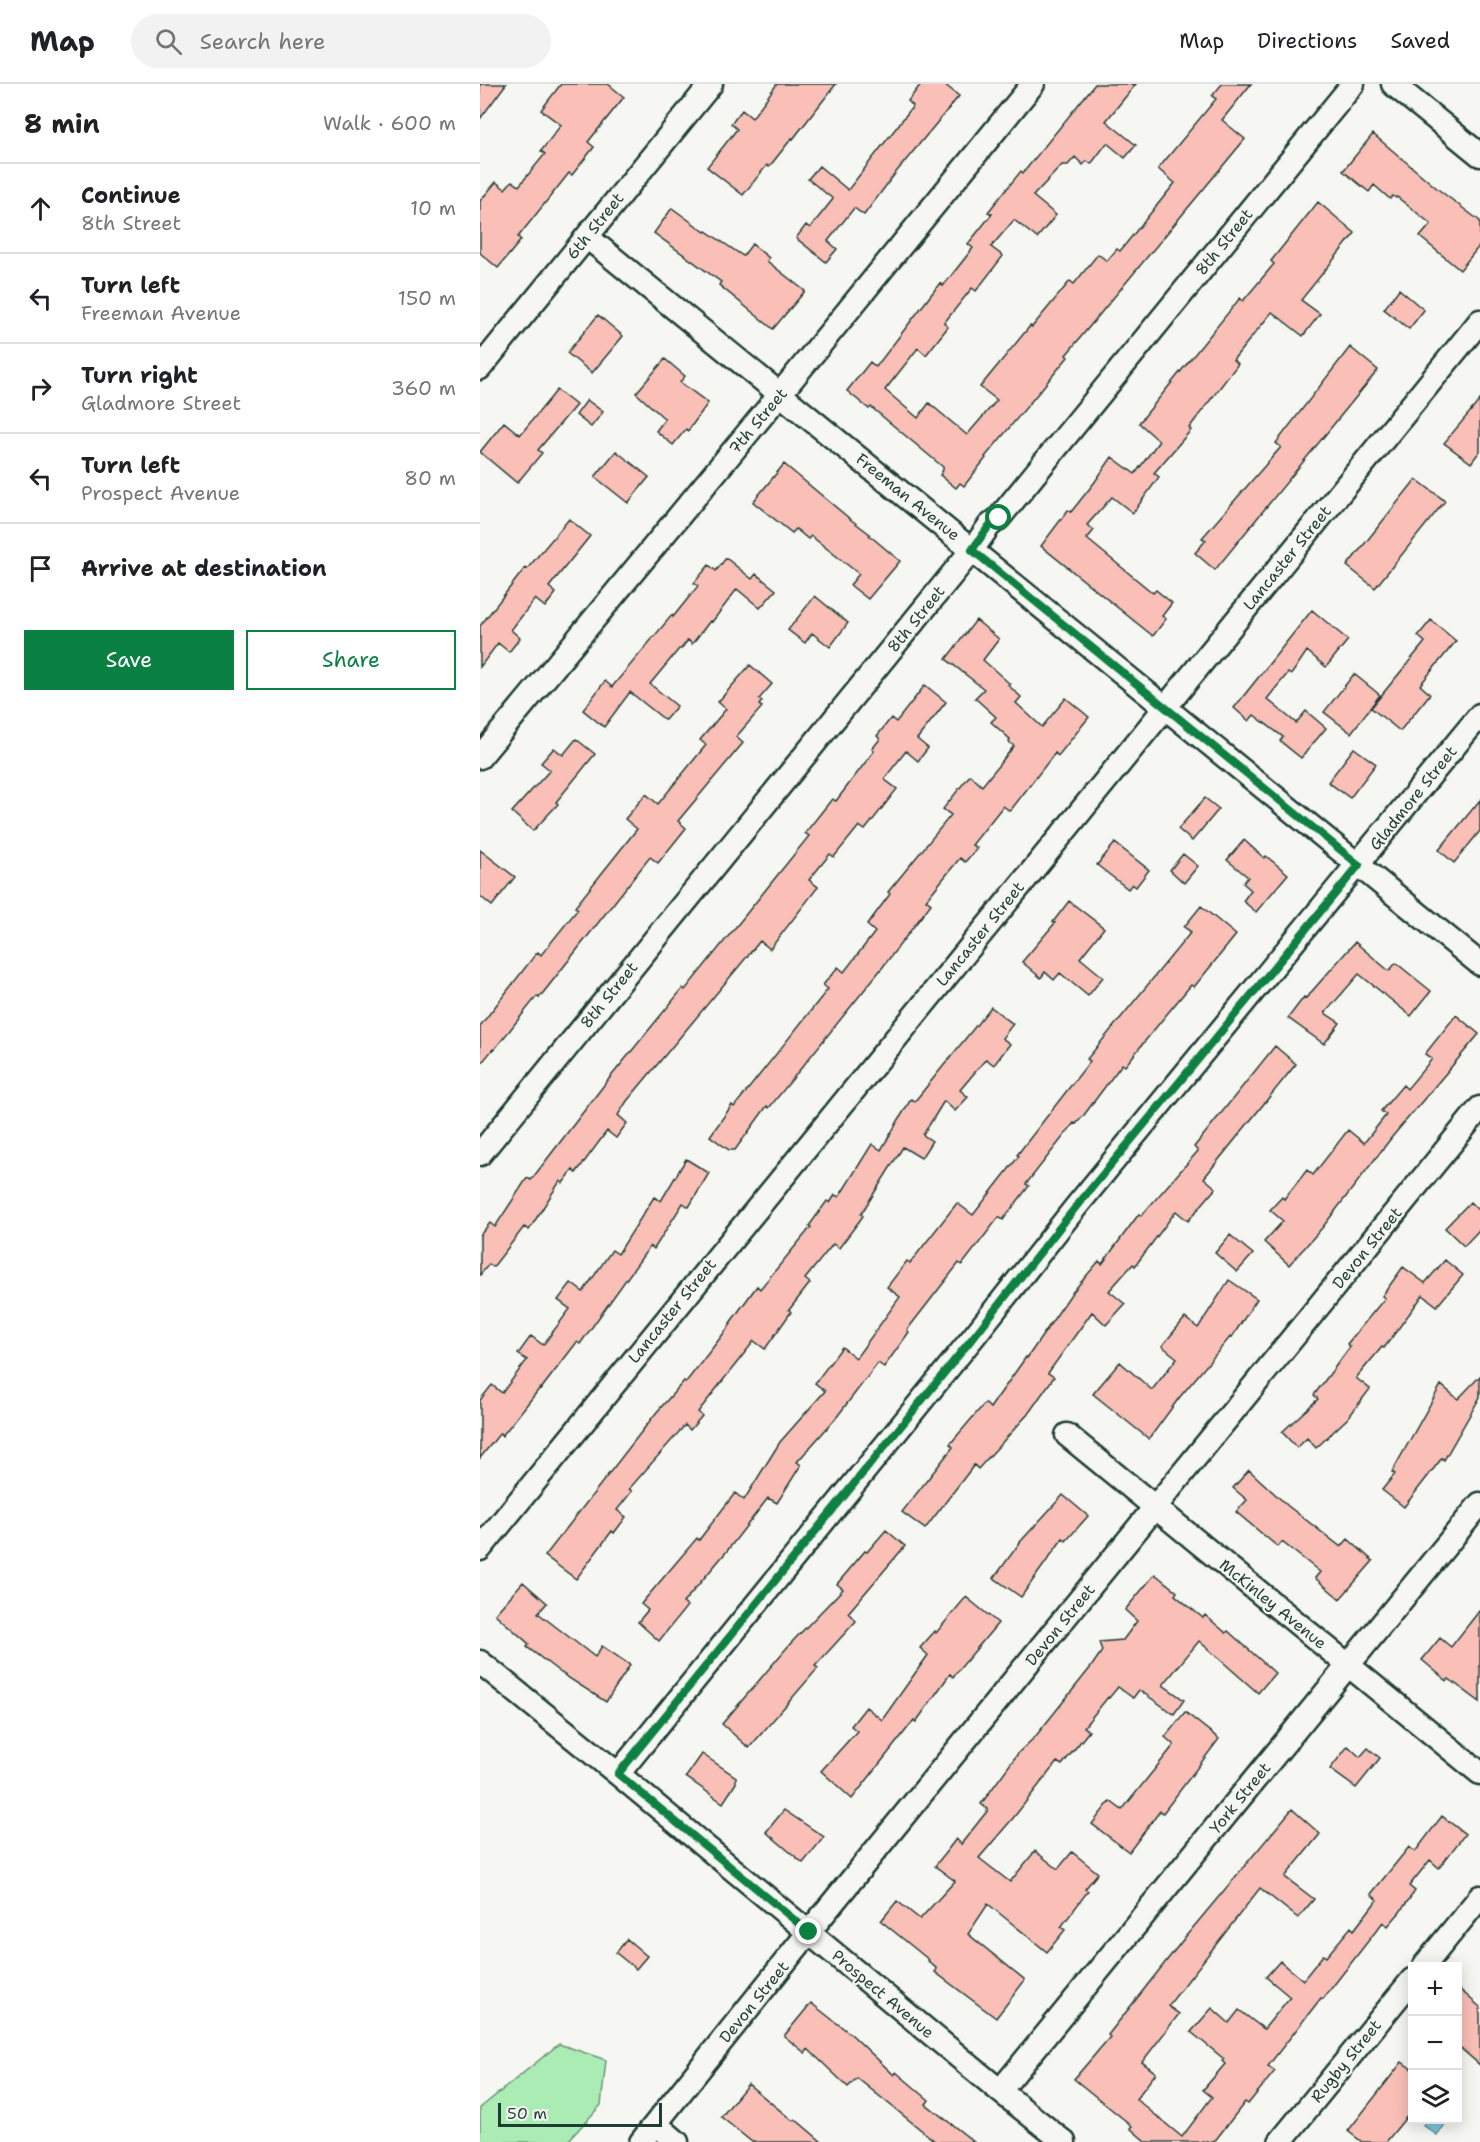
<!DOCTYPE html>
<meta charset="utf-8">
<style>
:root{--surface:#fff;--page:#f2f2f2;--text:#202124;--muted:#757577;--line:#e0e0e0;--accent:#0b8043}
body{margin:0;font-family:"Shantell Sans",sans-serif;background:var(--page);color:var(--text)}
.controls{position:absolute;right:18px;bottom:18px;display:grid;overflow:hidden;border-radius:0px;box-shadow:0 3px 15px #0003}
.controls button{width:54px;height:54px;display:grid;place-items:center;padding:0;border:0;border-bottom:2px solid var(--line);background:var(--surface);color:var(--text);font:30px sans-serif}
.scale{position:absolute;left:18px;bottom:15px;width:164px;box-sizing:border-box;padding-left:6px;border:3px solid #1f3d34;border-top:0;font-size:16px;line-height:21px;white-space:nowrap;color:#1f3d34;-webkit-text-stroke:4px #f6f6f2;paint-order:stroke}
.stop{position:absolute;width:18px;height:18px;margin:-14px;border:4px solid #0b8043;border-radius:50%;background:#fff}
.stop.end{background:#0b8043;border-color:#fff;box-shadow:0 2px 6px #0008}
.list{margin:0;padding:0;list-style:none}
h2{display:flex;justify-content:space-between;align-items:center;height:78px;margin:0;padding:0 24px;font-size:26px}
h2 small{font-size:20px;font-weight:400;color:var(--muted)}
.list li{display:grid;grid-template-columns:39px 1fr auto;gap:18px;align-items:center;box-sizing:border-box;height:90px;padding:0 24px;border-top:2px solid var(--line)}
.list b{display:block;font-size:22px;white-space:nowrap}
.list p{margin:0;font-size:20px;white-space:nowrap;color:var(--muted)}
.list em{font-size:20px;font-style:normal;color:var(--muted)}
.actions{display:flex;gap:12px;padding:18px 24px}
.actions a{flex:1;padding:14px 0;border:2px solid var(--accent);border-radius:0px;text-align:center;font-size:21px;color:var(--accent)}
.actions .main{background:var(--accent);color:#fff}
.icon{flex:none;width:33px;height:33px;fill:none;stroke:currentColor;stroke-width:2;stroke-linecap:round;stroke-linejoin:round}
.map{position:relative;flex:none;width:1000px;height:2058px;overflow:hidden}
header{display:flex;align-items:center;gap:36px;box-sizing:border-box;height:84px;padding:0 30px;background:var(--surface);border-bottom:2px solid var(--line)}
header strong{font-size:28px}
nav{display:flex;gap:33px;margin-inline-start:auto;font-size:21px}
.search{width:420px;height:54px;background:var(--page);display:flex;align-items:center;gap:15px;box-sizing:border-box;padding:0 21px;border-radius:33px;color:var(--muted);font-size:22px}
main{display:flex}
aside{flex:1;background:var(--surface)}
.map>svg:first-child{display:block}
.green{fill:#abecb5;stroke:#659474;stroke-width:1.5}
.water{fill:#7dc6dd;stroke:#578f99;stroke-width:1.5}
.building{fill:#fabfb7;stroke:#1f3d34;stroke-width:1.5}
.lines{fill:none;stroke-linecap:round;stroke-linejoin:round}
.minor-casing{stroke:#1f3d34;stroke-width:27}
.minor{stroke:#f6f6f2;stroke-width:22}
.route{stroke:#0b8043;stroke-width:8}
.labels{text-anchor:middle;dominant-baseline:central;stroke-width:4.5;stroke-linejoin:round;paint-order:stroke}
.street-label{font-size:16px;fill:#1f3d34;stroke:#f6f6f2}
</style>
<header>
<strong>Map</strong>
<div class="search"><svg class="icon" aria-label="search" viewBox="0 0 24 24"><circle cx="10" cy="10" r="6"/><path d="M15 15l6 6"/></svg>Search here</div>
<nav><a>Map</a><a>Directions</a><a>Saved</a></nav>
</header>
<main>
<aside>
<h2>8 min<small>Walk · 600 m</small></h2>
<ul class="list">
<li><svg class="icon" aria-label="ahead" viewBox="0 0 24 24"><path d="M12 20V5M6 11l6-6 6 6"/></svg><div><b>Continue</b><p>8th Street</p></div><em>10 m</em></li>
<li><svg class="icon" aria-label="left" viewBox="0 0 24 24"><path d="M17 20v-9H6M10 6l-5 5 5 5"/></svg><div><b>Turn left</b><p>Freeman Avenue</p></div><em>150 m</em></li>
<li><svg class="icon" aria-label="right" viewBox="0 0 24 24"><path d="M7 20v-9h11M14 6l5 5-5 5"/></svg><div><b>Turn right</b><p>Gladmore Street</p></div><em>360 m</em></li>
<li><svg class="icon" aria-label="left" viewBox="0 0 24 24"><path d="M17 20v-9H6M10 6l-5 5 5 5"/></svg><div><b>Turn left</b><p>Prospect Avenue</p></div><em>80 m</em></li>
<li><svg class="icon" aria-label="arrive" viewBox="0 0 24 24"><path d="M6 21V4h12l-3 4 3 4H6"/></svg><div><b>Arrive at destination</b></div></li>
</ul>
<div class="actions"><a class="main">Save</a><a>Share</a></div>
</aside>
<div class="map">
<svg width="1000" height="2058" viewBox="0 0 1000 2058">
<rect width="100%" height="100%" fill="#f6f6f2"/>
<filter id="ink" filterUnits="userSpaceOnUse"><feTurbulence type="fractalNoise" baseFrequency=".0167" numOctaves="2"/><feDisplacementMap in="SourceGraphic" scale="12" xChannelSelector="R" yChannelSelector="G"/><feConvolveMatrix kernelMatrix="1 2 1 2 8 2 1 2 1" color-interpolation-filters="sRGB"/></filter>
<g filter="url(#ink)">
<path class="green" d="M 79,1960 L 126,1976 L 121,2021 L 87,2058 L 0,2058 L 0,2024 Z"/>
<path class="water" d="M 947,2036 L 969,2036 L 957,2051 L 943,2041 Z"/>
<path class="building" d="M 0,0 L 26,0 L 0,35 Z
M 81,0 L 128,0 L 144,13 L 108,58 L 114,63 L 92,91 L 89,89 L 38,153 L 41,156 L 18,184 L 0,169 L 0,117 L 16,98 L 25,105 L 32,97 L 39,102 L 65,70 L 61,67 L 81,41 L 61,26 Z
M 297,0 L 356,0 L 313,55 L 312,54 L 289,83 L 287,81 L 263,111 L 227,83 L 257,45 L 251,40 L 262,26 L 272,34 Z
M 441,0 L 464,0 L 479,12 L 417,87 L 384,131 L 374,124 L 348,157 L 357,165 L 346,178 L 316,154 L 326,141 L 330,144 L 353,115 L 328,95 L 339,82 L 368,106 L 433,22 L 428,17 Z
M 615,0 L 656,0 L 626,37 L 656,61 L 645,74 L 627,59 L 611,80 L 607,77 L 603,81 L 595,73 L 588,81 L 582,81 L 553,112 L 576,131 L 557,154 L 534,136 L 511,163 L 523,172 L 496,207 L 492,204 L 464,239 L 468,243 L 446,271 L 438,264 L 405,306 L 438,334 L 449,319 L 487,351 L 517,316 L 500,303 L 550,242 L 552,243 L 590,197 L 594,200 L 618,170 L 627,177 L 637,165 L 640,167 L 695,99 L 678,85 L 736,15 L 732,12 L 742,0 L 771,0 L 742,36 L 765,55 L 586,271 L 588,273 L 505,373 L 506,374 L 484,402 L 480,399 L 476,404 L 460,391 L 463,386 L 463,383 L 391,323 L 389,325 L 367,307 L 390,278 L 396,283 L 460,199 L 463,202 L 493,164 L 488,160 L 512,130 L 508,128 L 541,87 L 543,89 Z
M 893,50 L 959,106 L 1000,137 L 1000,161 L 980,186 L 940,153 L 951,140 L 917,113 L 916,114 L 913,112 L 910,115 L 894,101 L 889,108 L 863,87 Z
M 838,118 L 875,149 L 821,216 L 840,230 L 823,252 L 792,228 L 753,276 L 758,280 L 709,344 L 711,346 L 674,389 L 679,393 L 653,429 L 632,413 L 607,441 L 614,446 L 607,455 L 673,509 L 676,506 L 692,519 L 682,532 L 686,535 L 673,552 L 561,462 L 588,426 L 591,428 L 614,399 L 632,373 L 655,390 L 679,357 L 659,339 L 760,214 L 763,217 L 794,180 L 791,177 Z
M 192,124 L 225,148 L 226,147 L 263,172 L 272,160 L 289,174 L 287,177 L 325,207 L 293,245 L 239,201 L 241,198 L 174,149 Z
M 919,205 L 944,226 L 929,245 L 904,225 Z
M 118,231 L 143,252 L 112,289 L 87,269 Z
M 870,263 L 898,286 L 735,486 L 715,469 L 726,456 L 722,454 L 801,363 L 796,359 Z
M 185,275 L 205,292 L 200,298 L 228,319 L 208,347 L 206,345 L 193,361 L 176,347 L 185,335 L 156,309 Z
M 77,306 L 96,321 L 58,366 L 62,369 L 37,399 L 0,368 L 24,338 L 40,351 Z
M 107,316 L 123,328 L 111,343 L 96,331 Z
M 1000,316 L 1000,367 L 991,379 L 964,359 Z
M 136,367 L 169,393 L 148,419 L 115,393 Z
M 304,380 L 370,435 L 390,450 L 389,451 L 420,477 L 388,515 L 370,501 L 379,490 L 331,452 L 328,455 L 316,445 L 312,449 L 273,418 Z
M 936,395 L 965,417 L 895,504 L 867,482 Z
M 89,435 L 110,452 L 69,503 L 76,509 L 65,523 L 55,515 L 31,546 L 40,554 L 29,568 L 18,559 L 0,583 L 0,542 L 45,484 L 47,485 Z
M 246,474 L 272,495 L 276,490 L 296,506 L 280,524 L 257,505 L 232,538 L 230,537 L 212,560 L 208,556 L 201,565 L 199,565 L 170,600 L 197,622 L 185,636 L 150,608 L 124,643 L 103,626 L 125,597 L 132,603 L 192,531 L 193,533 L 218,502 L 214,499 L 229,481 L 236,487 Z
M 335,512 L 368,539 L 350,563 L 332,549 L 325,559 L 308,546 Z
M 832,526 L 868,556 L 846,583 L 827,567 L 811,591 L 808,589 L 787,615 L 816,639 L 826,627 L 846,644 L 821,674 L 800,657 L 803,653 L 774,631 L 769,637 L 754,624 Z
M 496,536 L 519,555 L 503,576 L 530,600 L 528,601 L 541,613 L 536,619 L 562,643 L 586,614 L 609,633 L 578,672 L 575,669 L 530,727 L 523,722 L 492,761 L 497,764 L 485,778 L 480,774 L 446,816 L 451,820 L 402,884 L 289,1024 L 287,1022 L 255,1066 L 249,1066 L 230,1052 L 252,1021 L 254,1023 L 348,905 L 343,901 L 358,883 L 364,888 L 395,848 L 387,841 L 410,810 L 408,808 L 471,731 L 463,725 L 490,691 L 502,702 L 534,662 L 529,658 L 530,655 L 511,638 L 516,633 L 495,614 L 504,605 L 466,575 Z
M 951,536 L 976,557 L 940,601 L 950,610 L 920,647 L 891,624 L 945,558 L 938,552 Z
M 270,581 L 292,600 L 279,615 L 282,617 L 279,621 L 282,623 L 256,653 L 263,659 L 198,737 L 206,744 L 178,779 L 170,773 L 59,914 L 57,912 L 14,966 L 13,965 L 0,981 L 0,942 L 55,871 L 58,868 L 61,871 L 98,825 L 95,823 L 157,745 L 145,735 L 166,710 L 178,720 L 226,661 L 220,656 L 246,625 L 238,618 Z
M 874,590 L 900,611 L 871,649 L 844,628 Z
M 445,601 L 466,618 L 437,655 L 448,664 L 438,677 L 426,667 L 404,695 L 417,705 L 385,746 L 379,742 L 354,773 L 350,770 L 329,796 L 338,803 L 290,865 L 280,857 L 147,1017 L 138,1031 L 147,1039 L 136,1054 L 127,1047 L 96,1089 L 93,1086 L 83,1099 L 80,1097 L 49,1146 L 44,1143 L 13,1183 L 9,1180 L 0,1191 L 0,1151 L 10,1139 L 15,1143 L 47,1094 L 51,1096 L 124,1001 L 203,904 L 205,906 L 329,752 L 325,749 L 352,715 L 356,717 L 394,667 L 392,665 L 400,655 L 397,652 L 411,634 L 416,638 Z
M 96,655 L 115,670 L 76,718 L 78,720 L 53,747 L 32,728 L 70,686 L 61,679 L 74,664 L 83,671 Z
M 874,664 L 896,680 L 870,714 L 848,698 Z
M 725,714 L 739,725 L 712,757 L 698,745 Z
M 1000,716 L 1000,747 L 974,779 L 959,766 Z
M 764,756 L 784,774 L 786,772 L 808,790 L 776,828 L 763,817 L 771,806 L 763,799 L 768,793 L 747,776 Z
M 635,759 L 669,786 L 656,803 L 652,800 L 648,805 L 617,781 Z
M 0,766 L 35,793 L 12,822 L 0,812 Z
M 703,770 L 718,782 L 704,799 L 690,786 Z
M 589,817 L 624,844 L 600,874 L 623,893 L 608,912 L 580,889 L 574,896 L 565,888 L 561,894 L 542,878 L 575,839 L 573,838 Z
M 721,822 L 756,851 L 714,903 L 711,901 L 682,936 L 645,982 L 642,980 L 604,1031 L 596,1040 L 594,1039 L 546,1100 L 549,1102 L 523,1136 L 519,1133 L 482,1181 L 479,1179 L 427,1246 L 429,1248 L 404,1283 L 398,1279 L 356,1334 L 317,1378 L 321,1381 L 297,1419 L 288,1414 L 247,1467 L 203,1519 L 207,1522 L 179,1557 L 158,1538 L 168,1526 L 161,1520 L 217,1454 L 219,1456 L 255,1409 L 264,1416 L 300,1358 L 345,1307 L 335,1299 L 362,1263 L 376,1274 L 420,1213 L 407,1203 L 427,1177 L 430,1179 L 477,1119 L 493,1131 L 539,1072 L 537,1071 L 610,977 L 607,975 L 711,848 L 704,843 Z
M 875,858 L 909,887 L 916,879 L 951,907 L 931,932 L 879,890 L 845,929 L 860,939 L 844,960 L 808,934 L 824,913 L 826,914 Z
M 511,923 L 533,940 L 522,954 L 530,960 L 514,981 L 506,975 L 480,1006 L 488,1013 L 475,1027 L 464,1017 L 443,1051 L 452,1057 L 441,1074 L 423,1063 L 381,1130 L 383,1132 L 359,1164 L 353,1160 L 325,1195 L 330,1199 L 309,1226 L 311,1228 L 285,1265 L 274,1257 L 218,1328 L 222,1332 L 210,1346 L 205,1341 L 149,1405 L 152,1407 L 137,1426 L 146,1433 L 134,1449 L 132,1447 L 96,1495 L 65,1472 L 176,1329 L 204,1297 L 206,1298 L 251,1240 L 250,1239 L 277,1202 L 280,1205 L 331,1143 L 329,1142 L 347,1117 L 350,1119 L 355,1111 L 359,1113 L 392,1060 L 401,1066 L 431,1015 L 435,1017 Z
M 976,931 L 999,950 L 912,1053 L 842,1144 L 809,1181 L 784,1158 L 803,1137 L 790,1126 L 802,1113 L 804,1115 L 827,1086 L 833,1091 L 868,1046 L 884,1059 L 906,1031 L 901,1027 L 923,1001 L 927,1005 L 952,975 L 945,970 Z
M 795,962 L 816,980 L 724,1094 L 736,1104 L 708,1137 L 696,1127 L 655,1182 L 653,1180 L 629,1207 L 645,1220 L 626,1241 L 612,1228 L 568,1289 L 574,1293 L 548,1330 L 498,1385 L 494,1381 L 445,1445 L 422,1428 L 473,1363 L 470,1360 L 505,1319 L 510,1324 L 546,1273 L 547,1274 L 591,1210 L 619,1177 L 622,1180 L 659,1130 L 661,1132 L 718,1067 L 714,1063 Z
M 206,1075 L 229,1089 L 209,1123 L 203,1119 L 174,1165 L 170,1162 L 100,1260 L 97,1258 L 61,1305 L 60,1304 L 22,1352 L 20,1349 L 0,1374 L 0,1316 L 12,1301 L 22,1309 L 47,1276 L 38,1270 L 51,1252 L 63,1261 L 90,1225 L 78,1216 L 91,1199 L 103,1208 L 132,1166 L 138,1170 L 174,1113 L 181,1117 Z
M 990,1118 L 1000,1128 L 1000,1145 L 984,1162 L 965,1144 Z
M 750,1151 L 773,1170 L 757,1188 L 735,1169 Z
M 965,1176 L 983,1191 L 957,1222 L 943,1211 L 904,1264 L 902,1263 L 876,1294 L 890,1305 L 868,1334 L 836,1364 L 827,1354 L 817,1364 L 802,1348 L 838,1315 L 834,1311 L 870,1263 L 867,1260 L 905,1214 L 902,1212 L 923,1183 L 945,1199 Z
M 749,1196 L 777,1215 L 752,1253 L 751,1252 L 699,1314 L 669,1355 L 613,1310 L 640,1278 L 672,1306 L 697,1274 L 682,1262 L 705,1234 L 718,1244 Z
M 1000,1292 L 1000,1313 L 964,1376 L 962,1374 L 924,1423 L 902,1406 L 915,1390 L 912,1388 L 961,1301 L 978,1315 Z
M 769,1386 L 808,1422 L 861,1463 L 868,1455 L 893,1477 L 860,1515 L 835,1494 L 840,1488 L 802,1458 L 798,1463 L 756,1428 L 767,1416 L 753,1404 Z
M 583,1411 L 608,1432 L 586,1457 L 583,1454 L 541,1513 L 514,1494 L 541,1457 Z
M 406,1446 L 425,1462 L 368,1529 L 376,1537 L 335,1582 L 338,1584 L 269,1664 L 242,1640 L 310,1560 L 363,1505 L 357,1500 L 385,1467 L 387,1468 Z
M 675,1490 L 697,1508 L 695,1511 L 723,1534 L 725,1531 L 746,1549 L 748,1547 L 795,1589 L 778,1609 L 719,1557 L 683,1601 L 704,1616 L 694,1630 L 659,1606 L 653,1614 L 638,1603 L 629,1614 L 628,1613 L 604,1643 L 609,1647 L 582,1681 L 577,1678 L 534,1733 L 499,1774 L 530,1798 L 555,1767 L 578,1785 L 592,1768 L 618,1789 L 605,1805 L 608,1807 L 581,1843 L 585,1846 L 567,1868 L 508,1820 L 488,1850 L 545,1896 L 516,1934 L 455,1888 L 457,1885 L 448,1877 L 449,1876 L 401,1837 L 417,1817 L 440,1835 L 475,1797 L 455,1782 L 476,1755 L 481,1760 L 508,1726 L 501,1720 L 539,1668 L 555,1653 L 611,1583 L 622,1567 L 619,1558 L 643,1556 L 657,1537 L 645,1526 Z
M 43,1498 L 67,1519 L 58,1529 L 115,1573 L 122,1562 L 150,1581 L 126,1618 L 81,1589 L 47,1563 L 49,1560 L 15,1530 Z
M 486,1513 L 518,1539 L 473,1593 L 470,1590 L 436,1638 L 434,1636 L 372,1715 L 341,1687 L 377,1647 L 371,1642 L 386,1623 L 402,1636 L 448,1571 L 440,1564 L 455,1547 L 456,1549 Z
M 1000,1526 L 1000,1618 L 969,1595 L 967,1597 L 942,1576 L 960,1554 L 971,1563 Z
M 705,1628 L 739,1655 L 683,1729 L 680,1727 L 649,1768 L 612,1740 L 630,1717 L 642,1726 L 694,1661 L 685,1653 Z
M 868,1662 L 880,1673 L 888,1664 L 900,1674 L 876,1704 L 850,1685 Z
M 222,1670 L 256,1693 L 256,1699 L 243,1719 L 206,1693 Z
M 812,1725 L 840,1750 L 805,1793 L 834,1815 L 818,1834 L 780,1804 L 688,1922 L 699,1930 L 662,1978 L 676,1989 L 656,2015 L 702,2053 L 732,2013 L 723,2006 L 745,1980 L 742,1977 L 744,1975 L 711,1948 L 732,1924 L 749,1939 L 759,1926 L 784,1945 L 810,1913 L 786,1893 L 800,1877 L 823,1896 L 843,1871 L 846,1873 L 871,1843 L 874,1846 L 897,1816 L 891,1810 L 929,1763 L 935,1768 L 962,1732 L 985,1750 L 959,1784 L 950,1776 L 929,1802 L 935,1807 L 920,1828 L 908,1842 L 903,1838 L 843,1915 L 841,1914 L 788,1982 L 795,1987 L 768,2020 L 765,2018 L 734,2058 L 666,2058 L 650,2044 L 652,2042 L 594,1995 L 630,1953 L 628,1951 L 706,1852 Z
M 304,1726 L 344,1753 L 323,1779 L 286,1748 Z
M 147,1855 L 167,1872 L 156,1885 L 136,1869 Z
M 978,1904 L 1000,1923 L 1000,1981 L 978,1962 Z
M 331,1919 L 372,1951 L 414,1991 L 416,1988 L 449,2016 L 446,2020 L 494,2058 L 456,2058 L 377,1994 L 368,2003 L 328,1965 L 325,1969 L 304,1952 Z
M 922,1978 L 933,1986 L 933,2025 L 906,2058 L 882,2058 L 868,2047 Z
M 268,2000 L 313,2037 L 315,2035 L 342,2058 L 272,2058 L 241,2033 Z"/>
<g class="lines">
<g class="minor-casing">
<path id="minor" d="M 913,0 L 1000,71
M 107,153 L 1000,880
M 0,284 L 231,0
M 0,673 L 300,310 L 553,0
M 0,1070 L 492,466 L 509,442 L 519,434 L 873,0
M 587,1351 L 1000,1689
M 0,1465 L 1000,237
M 0,1578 L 138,1690 L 520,2007 L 584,2058
M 138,1690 L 495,1251 L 595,1124 L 1000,631
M 944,1882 L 1000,1813
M 520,2007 L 1000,1420
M 176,2040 L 197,2058
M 161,2058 L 329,1848 L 1000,1024
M 800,2058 L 932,1896"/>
</g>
<use href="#minor" class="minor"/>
</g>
</g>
<g class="lines" filter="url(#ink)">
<path class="route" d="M 329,1848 L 138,1690 L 495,1251 L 595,1124 L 879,781 L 492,466 L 509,442 L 519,434"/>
</g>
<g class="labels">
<g class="street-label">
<text transform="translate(115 142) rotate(-51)">6th Street</text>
<text transform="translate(744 158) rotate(-51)">8th Street</text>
<text transform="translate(278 337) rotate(-50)">7th Street</text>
<text transform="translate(428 413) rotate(39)">Freeman Avenue</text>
<text transform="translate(807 474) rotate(-51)">Lancaster Street</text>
<text transform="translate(436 535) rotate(-51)">8th Street</text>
<text transform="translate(933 714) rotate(-51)">Gladmore Street</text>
<text transform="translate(500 850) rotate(-51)">Lancaster Street</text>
<text transform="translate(129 911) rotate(-51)">8th Street</text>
<text transform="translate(887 1164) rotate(-51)">Devon Street</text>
<text transform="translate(192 1227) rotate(-51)">Lancaster Street</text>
<text transform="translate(793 1520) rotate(39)">McKinley Avenue</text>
<text transform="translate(580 1541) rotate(-51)">Devon Street</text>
<text transform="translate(760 1714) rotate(-51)">York Street</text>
<text transform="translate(403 1910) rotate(40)">Prospect Avenue</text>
<text transform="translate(274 1918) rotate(-51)">Devon Street</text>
<text transform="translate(866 1977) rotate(-51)">Rugby Street</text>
</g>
</g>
</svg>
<div class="controls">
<button>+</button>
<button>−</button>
<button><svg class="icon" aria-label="layers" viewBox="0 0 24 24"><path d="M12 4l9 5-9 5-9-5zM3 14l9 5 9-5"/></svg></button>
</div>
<div class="scale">50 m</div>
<div class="stop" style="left:519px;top:434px"></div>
<div class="stop end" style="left:329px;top:1848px"></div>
</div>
</main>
